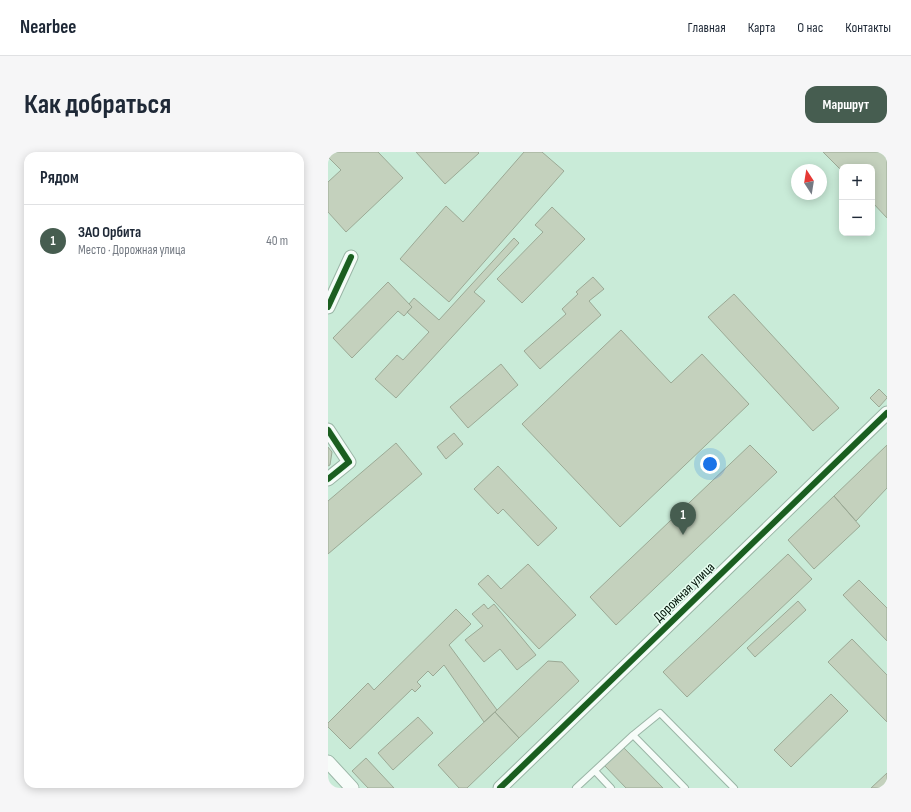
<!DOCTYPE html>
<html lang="ru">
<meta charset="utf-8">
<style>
:root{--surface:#fff;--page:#f6f6f7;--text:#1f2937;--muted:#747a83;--line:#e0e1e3;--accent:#465d50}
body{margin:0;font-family:"Sofia Sans Condensed",sans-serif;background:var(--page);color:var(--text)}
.controls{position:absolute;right:12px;top:12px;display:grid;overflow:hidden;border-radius:8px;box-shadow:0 2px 10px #0003}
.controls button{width:36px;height:36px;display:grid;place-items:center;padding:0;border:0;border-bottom:1px solid var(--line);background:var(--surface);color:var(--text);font:20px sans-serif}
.compass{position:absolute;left:463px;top:12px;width:36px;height:36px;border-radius:50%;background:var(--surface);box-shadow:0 2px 10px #0003;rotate:348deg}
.you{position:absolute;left:382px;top:312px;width:14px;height:14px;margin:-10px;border:3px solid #fff;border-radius:50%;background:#1a73e8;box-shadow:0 0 0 6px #1a73e833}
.badge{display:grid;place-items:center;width:26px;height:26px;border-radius:50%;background:var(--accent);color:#fff;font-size:13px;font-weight:700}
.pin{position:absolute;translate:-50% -33px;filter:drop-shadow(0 1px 2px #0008)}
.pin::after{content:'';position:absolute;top:21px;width:14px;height:12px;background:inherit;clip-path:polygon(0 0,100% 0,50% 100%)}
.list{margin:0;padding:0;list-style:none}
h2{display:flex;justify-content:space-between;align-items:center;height:52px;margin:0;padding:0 16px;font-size:17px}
h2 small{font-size:13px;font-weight:400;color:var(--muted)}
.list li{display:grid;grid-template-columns:26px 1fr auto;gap:12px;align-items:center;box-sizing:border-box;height:72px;padding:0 16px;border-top:1px solid var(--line)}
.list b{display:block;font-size:15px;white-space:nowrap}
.list p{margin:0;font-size:13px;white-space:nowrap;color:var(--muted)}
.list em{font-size:13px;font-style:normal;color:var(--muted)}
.map{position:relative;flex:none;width:559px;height:636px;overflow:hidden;border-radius:12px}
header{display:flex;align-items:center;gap:24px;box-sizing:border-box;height:56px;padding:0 20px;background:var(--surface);border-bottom:1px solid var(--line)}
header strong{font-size:19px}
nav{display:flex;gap:22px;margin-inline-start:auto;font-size:14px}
.intro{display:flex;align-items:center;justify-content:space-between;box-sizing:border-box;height:96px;padding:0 24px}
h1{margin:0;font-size:28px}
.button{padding:10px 18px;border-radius:12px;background:var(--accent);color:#fff;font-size:14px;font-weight:700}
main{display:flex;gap:24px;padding:0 24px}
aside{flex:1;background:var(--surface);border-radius:12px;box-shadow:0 2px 10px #0003}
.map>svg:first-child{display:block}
.building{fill:#c4d1bd;stroke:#9ba995}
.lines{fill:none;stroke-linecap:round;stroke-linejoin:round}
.service-casing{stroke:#9ab5a6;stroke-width:8}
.minor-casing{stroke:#9ab5a6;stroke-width:15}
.service{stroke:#f7fcf9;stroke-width:6}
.minor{stroke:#f7fcf9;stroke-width:13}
.cycleway-casing{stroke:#e5fdef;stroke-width:8}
.cycleway{stroke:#1b5e20;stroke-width:6}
.labels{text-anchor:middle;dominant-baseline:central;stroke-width:3;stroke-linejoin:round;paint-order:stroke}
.street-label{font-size:14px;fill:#001106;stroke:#e5fdef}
</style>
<header>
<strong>Nearbee</strong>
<nav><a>Главная</a><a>Карта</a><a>О нас</a><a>Контакты</a></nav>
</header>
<div class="intro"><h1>Как добраться</h1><a class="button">Маршрут</a></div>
<main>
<aside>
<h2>Рядом<small></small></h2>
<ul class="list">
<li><span class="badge">1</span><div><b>ЗАО Орбита</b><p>Место · Дорожная улица</p></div><em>40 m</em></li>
</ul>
</aside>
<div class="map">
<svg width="559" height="636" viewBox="0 0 559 636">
<rect width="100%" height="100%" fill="#c9ebd8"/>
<path class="building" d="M 0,0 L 50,0 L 75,26 L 18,80 L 0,60 L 0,30 L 13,18 L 0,5 Z
M 88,0 L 150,0 L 151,1 L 117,32 Z
M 196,0 L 214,0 L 236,19 L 121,150 L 72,107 L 118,54 L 135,70 Z
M 495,0 L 559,0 L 559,66 L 544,50 L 544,15 L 514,15 L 514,19 Z
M 224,55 L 257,87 L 194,151 L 169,127 L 215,80 L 207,73 Z
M 186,86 L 191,91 L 146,140 L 157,149 L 68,246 L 47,227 L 69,203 L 75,208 L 101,180 L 79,160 L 84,155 L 81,152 L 86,146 L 111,168 Z
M 265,125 L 276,137 L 261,149 L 273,163 L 212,217 L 196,199 L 238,162 L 234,157 L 250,142 L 248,140 Z
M 60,130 L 84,155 L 76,164 L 70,159 L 24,206 L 5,186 Z
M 406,142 L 511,256 L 485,279 L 380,165 Z
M 293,178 L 343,231 L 374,202 L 421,252 L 292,375 L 194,272 Z
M 173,212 L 190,233 L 140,276 L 122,255 Z
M 551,237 L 559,245 L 559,246 L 551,255 L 542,246 Z
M 126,281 L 135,292 L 118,307 L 109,295 Z
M 68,291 L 94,322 L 0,402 L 0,349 Z
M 422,293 L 449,320 L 288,473 L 262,445 Z
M 559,293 L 559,336 L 528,369 L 506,344 Z
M 0,295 L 4,300 L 2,313 L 0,314 Z
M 170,314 L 229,376 L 210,394 L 175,357 L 170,362 L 146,337 Z
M 506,344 L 532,374 L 486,417 L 460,388 Z
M 460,402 L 484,427 L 359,545 L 335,520 Z
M 200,412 L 248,463 L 211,497 L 150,432 L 160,423 L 173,437 Z
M 531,428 L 559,456 L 559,489 L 515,443 Z
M 470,449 L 478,458 L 427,505 L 419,496 Z
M 156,452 L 160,457 L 166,452 L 208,503 L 189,518 L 172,497 L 156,510 L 137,488 L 155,474 L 144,462 Z
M 128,457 L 143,472 L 121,493 L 169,558 L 156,570 L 116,513 L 105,524 L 100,519 L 89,530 L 93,534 L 87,540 L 84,537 L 22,597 L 0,575 L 0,571 L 40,531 L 46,538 Z
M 524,487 L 559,523 L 559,570 L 500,510 Z
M 220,509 L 234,510 L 251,529 L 191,586 L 167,560 Z
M 503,542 L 520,559 L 463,615 L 446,598 Z
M 167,560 L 191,586 L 139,636 L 131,636 L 110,613 Z
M 90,565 L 105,581 L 65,618 L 50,601 Z
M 295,595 L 335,636 L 298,636 L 276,613 Z
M 38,606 L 66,636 L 40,636 L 24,619 Z
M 559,621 L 559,636 L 543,636 Z"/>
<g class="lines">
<g class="service-casing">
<path id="service" d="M 305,583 L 357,636
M 267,619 L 283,636
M 248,636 L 305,583 L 332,561 L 406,636"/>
</g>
<g class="minor-casing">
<path id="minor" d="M 0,155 L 23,105
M 0,278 L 21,310 L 0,327
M 0,610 L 24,636
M 172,636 L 559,261"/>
</g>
<use href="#service" class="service"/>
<use href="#minor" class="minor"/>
<g class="cycleway-casing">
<path id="cycleway" d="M 0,155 L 23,105
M 0,278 L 21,310 L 0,327
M 172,636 L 559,261"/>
</g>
<use href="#cycleway" class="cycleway"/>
</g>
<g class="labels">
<g class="street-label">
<text transform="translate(356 440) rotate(-44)">Дорожная улица</text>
</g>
</g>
</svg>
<div class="controls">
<button>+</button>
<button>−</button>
</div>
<svg class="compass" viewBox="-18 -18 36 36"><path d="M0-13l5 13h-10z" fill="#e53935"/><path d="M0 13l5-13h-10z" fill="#747a83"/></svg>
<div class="you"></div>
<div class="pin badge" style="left:355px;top:383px">1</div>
</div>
</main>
